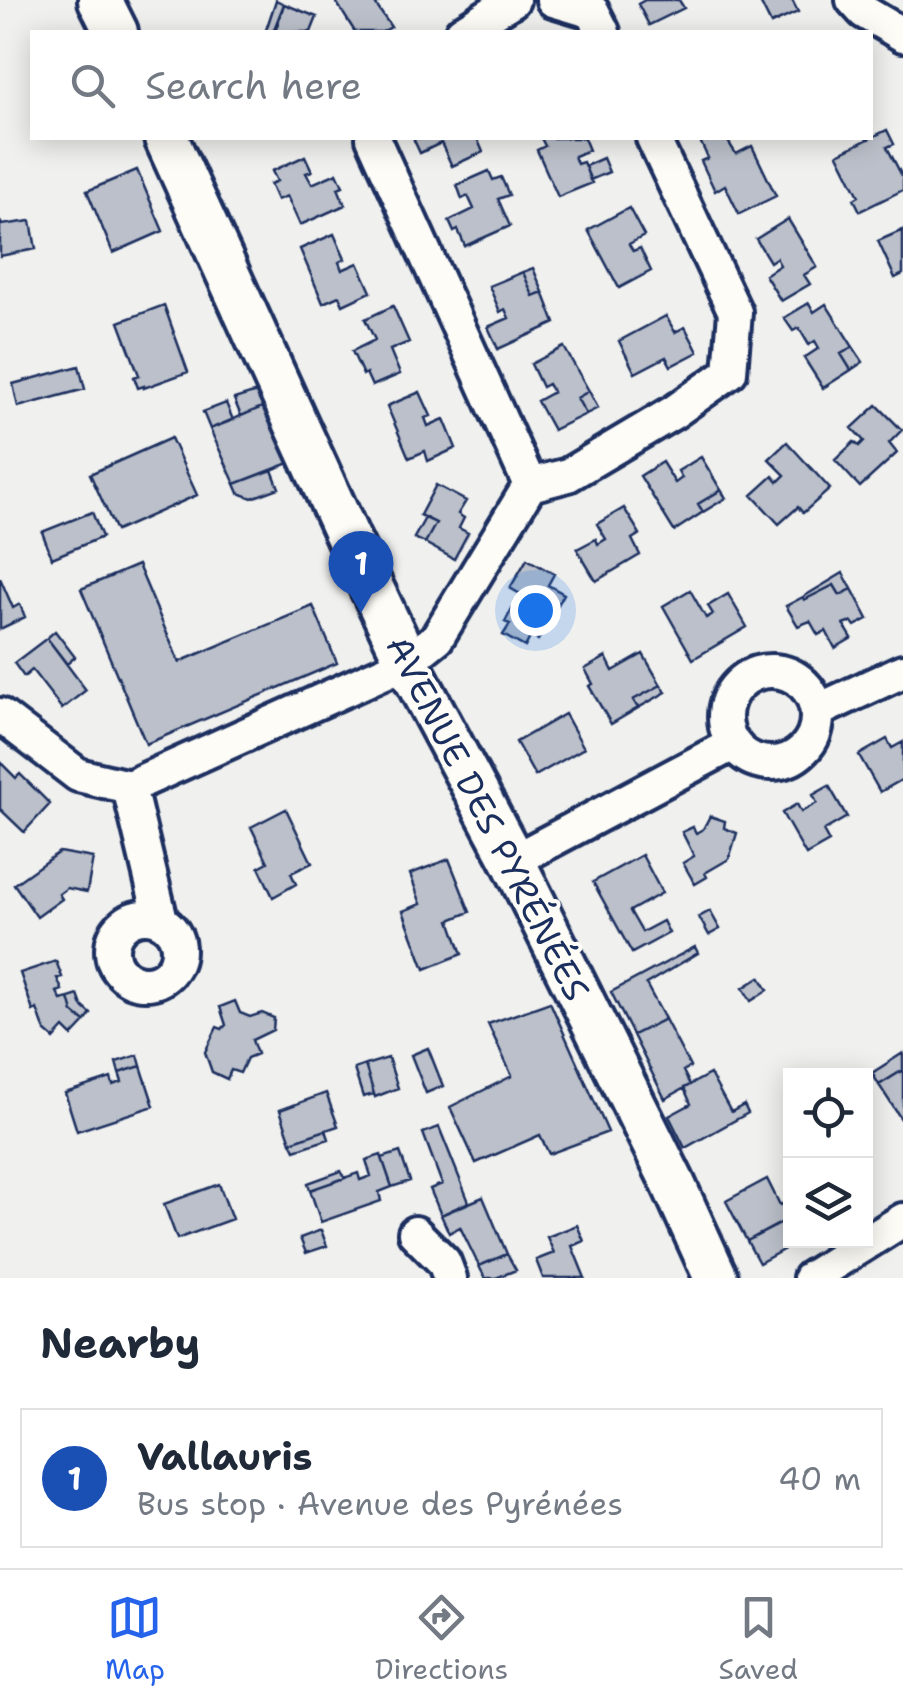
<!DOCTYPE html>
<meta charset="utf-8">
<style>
:root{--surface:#fff;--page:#f6f6f7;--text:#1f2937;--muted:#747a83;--line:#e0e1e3;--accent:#2563eb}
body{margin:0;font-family:"Shantell Sans",sans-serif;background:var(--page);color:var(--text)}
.controls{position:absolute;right:30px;bottom:30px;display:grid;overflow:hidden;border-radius:0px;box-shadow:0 5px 25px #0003}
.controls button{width:90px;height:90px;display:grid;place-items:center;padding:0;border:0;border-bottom:2px solid var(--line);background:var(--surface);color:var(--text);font:50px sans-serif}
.you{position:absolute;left:535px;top:610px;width:35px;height:35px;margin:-25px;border:8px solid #fff;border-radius:50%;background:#1a73e8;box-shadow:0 0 0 15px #1a73e833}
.badge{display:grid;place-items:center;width:65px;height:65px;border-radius:50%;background:var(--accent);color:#fff;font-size:32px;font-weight:700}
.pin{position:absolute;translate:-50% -82px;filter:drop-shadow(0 2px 5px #0008)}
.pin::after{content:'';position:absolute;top:52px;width:35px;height:30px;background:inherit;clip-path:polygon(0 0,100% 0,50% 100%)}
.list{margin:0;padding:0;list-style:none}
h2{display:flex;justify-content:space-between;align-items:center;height:130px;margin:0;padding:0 40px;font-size:42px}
h2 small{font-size:32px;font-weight:400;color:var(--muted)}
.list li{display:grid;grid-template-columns:65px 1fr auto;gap:30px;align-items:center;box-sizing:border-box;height:140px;margin:0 20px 20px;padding:0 20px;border:2px solid var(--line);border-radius:0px}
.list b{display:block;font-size:38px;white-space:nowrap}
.list p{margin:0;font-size:32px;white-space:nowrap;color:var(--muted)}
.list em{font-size:32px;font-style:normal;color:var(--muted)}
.icon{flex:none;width:55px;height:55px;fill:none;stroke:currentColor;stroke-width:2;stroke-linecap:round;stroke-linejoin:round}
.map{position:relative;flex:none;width:903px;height:1278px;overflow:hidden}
.search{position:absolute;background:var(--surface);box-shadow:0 5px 25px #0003;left:30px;right:30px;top:30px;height:110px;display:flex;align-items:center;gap:25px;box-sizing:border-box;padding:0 35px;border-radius:0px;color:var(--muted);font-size:38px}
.sheet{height:290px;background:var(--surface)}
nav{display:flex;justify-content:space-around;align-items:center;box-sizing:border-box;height:140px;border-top:2px solid var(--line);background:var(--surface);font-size:28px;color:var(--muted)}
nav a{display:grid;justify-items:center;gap:5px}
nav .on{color:var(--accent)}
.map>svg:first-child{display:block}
.building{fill:#bbc0ca;stroke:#1b2f5e;stroke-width:2.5}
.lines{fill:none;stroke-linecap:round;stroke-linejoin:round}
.minor-casing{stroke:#1b2f5e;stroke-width:40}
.major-casing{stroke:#1b2f5e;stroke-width:50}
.minor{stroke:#fdfcf7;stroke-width:32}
.major{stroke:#fdfcf7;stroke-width:42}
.labels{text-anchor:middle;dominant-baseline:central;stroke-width:8;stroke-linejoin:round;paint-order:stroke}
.street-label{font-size:35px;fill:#1b2f5e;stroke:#fdfcf7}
</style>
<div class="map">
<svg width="903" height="1278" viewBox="0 0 903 1278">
<rect width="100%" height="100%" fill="#f0f0ee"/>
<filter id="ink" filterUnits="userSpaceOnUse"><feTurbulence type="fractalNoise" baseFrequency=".01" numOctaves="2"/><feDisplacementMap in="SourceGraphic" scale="20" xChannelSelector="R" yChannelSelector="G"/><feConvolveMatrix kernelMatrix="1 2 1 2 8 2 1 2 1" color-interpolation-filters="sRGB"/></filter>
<g filter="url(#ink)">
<path class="building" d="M 276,0 L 284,4 L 273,32 L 266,30 Z
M 335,0 L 383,0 L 376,5 L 391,27 L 382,32 L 355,32 Z
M 645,0 L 679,0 L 684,8 L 649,25 L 638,4 Z
M 759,0 L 792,0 L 798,12 L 771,24 Z
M 284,4 L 317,17 L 311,32 L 275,32 Z
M 887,130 L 894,144 L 887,147 L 903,178 L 903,190 L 860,211 L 854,199 L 859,196 L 838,154 Z
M 413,138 L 477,138 L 483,152 L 452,166 L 441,143 L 420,153 Z
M 541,138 L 584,138 L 589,150 L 574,156 L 577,164 L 583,162 L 592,183 L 558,197 L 537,150 L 545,146 Z
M 707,138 L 726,138 L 736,154 L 752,146 L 776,196 L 739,214 L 725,185 L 715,191 L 701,161 L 708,158 L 700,141 Z
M 305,156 L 312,171 L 306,173 L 312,184 L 337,173 L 343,186 L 338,188 L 345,205 L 300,225 L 287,196 L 277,200 L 270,184 L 277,181 L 272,171 Z
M 603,158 L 609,172 L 590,180 L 585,166 Z
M 137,170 L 163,231 L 113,253 L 87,191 Z
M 489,171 L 493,180 L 501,177 L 509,195 L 498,199 L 510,226 L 465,246 L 458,230 L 454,232 L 449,221 L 474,209 L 468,196 L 462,199 L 457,185 Z
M 629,208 L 644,236 L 629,244 L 633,251 L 640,248 L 651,271 L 619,288 L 588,230 Z
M 788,219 L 817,267 L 804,275 L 810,284 L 781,301 L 765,275 L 780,265 L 776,258 L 770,262 L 756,239 Z
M 0,221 L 2,225 L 31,221 L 36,249 L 0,256 Z
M 903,230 L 903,274 L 895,278 L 878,241 Z
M 334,234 L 345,259 L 339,262 L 342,270 L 358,263 L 371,292 L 343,305 L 339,296 L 323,303 L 300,249 Z
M 533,268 L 543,292 L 533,296 L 523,272 Z
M 523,272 L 533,296 L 543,292 L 555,323 L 498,349 L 488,327 L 509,318 L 505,309 L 500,312 L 489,286 Z
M 809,303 L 814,312 L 826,304 L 853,347 L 841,354 L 851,370 L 823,388 L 804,358 L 819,348 L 815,341 L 809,345 L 799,328 L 793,331 L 784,318 Z
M 164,305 L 188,372 L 144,388 L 144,386 L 138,388 L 134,377 L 139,375 L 119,322 Z
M 393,306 L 409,342 L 390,350 L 400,374 L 372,386 L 366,373 L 363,375 L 352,351 L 375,340 L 365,319 Z
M 666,316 L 675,332 L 685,327 L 698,352 L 671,366 L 666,357 L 635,373 L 619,341 Z
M 564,347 L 589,391 L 577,398 L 586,414 L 553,430 L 537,401 L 553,392 L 548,384 L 542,387 L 531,364 Z
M 853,347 L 863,362 L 851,370 L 841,354 Z
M 79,366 L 85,389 L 18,407 L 13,384 Z
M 260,391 L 267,405 L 241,416 L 234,399 Z
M 589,391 L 598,408 L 586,414 L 577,398 Z
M 420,392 L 431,416 L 425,418 L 428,426 L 444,419 L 456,448 L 428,461 L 425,451 L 409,458 L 387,406 Z
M 226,403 L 233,420 L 210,429 L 203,412 Z
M 267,405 L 292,462 L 235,484 L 210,429 Z
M 877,405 L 902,430 L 889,443 L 897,453 L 860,487 L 835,460 L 854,442 L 859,446 L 864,441 L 852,428 Z
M 171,438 L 197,495 L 116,531 L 90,474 Z
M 787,442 L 830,489 L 803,513 L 798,507 L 779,524 L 752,495 L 773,476 L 778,482 L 785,475 L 769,459 Z
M 701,457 L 721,490 L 698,504 L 703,512 L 674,531 L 640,476 L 662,462 L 675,483 L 682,478 L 678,471 Z
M 272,470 L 279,488 L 252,498 L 239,493 L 235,484 Z
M 436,485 L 466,501 L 458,514 L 464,518 L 459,528 L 468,533 L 454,559 L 425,543 L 436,523 L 420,515 Z
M 721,490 L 726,498 L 703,512 L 698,504 Z
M 624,508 L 640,534 L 632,539 L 640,555 L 596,581 L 577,549 L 596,539 L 598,544 L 606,539 L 597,524 Z
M 92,512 L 102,537 L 52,558 L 42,532 Z
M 425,518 L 436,523 L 425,543 L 414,538 Z
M 527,559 L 554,574 L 548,585 L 564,594 L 538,640 L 531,636 L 525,647 L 503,635 L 510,624 L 505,622 L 516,601 L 523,605 L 527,598 L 510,588 Z
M 138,565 L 179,662 L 313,606 L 337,663 L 146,744 L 81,589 Z
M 843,573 L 852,589 L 840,595 L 834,585 L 804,600 L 803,597 Z
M 0,578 L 13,608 L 20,604 L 25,617 L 0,629 Z
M 834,585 L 840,595 L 852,589 L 868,619 L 855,626 L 852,622 L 844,625 L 852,638 L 835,648 L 826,631 L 818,635 L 810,621 L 798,626 L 786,606 L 803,597 L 804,600 Z
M 690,590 L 706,618 L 713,614 L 708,606 L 728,594 L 747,627 L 693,659 L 663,606 Z
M 55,631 L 75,657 L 67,664 L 47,638 Z
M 47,638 L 86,690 L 62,709 L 32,670 L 24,677 L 14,663 Z
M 643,654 L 661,685 L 633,700 L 638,708 L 611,724 L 589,686 L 593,684 L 585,669 L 606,657 L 613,671 Z
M 661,685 L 666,692 L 638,708 L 633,700 Z
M 565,714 L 584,748 L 535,776 L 516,742 Z
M 887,739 L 892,748 L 903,742 L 903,779 L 880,792 L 859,755 Z
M 0,762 L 16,778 L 20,774 L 50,804 L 24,832 L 0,809 Z
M 829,786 L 847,817 L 823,831 L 829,842 L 806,855 L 782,813 L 797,804 L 801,812 L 817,803 L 813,795 Z
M 286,809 L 312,863 L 291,873 L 296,884 L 273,897 L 259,867 L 268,862 L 251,827 Z
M 710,816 L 725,821 L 724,828 L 737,833 L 729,859 L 705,873 L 707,877 L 695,884 L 683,863 L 694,856 L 682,832 L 693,827 L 696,833 L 703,829 Z
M 59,852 L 93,858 L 87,892 L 67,888 L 59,894 L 62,899 L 37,917 L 14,884 Z
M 642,855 L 662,893 L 630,911 L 642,932 L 663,921 L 669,933 L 632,953 L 593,882 Z
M 449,859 L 470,912 L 450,920 L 462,954 L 425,969 L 403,911 L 421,904 L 410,874 Z
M 710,911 L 720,929 L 709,935 L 699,917 Z
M 695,947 L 698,953 L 646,984 L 665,1019 L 633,1035 L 611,992 Z
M 56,961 L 62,977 L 57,978 L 62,990 L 57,992 L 61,1000 L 69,998 L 73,1012 L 85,1022 L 72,1036 L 64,1028 L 54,1039 L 45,1031 L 37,1009 L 33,1011 L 20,973 Z
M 760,977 L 768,990 L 751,1001 L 743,988 Z
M 78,995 L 82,1006 L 91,1014 L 85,1022 L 73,1012 L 69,998 Z
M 235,1001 L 240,1013 L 250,1017 L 262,1013 L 274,1018 L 273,1030 L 252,1040 L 257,1054 L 247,1058 L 240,1073 L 231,1070 L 227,1079 L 212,1072 L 205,1052 L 217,1027 L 222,1029 L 226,1025 L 220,1007 Z
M 550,1002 L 608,1132 L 549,1154 L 540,1135 L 476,1163 L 450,1107 L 512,1076 L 488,1024 Z
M 665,1019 L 690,1067 L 683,1071 L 690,1085 L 665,1099 L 633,1035 Z
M 428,1048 L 443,1086 L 426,1093 L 411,1055 Z
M 903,1053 L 903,1070 L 879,1085 L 872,1073 Z
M 138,1055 L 141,1066 L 119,1073 L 116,1062 Z
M 388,1058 L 398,1088 L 375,1097 L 365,1065 Z
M 365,1065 L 374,1094 L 363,1097 L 354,1069 Z
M 141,1066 L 154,1106 L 77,1131 L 65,1093 L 111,1078 L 113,1085 L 122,1082 L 119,1073 Z
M 903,1070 L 903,1122 L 879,1085 Z
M 710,1074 L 731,1112 L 744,1105 L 748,1113 L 685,1148 L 669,1116 L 691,1104 L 684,1088 Z
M 326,1093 L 338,1126 L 291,1142 L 280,1110 Z
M 439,1127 L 469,1202 L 441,1215 L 430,1189 L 442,1184 L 423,1133 Z
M 326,1130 L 329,1139 L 295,1150 L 291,1142 Z
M 400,1152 L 410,1181 L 392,1187 L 382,1158 Z
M 381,1155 L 392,1187 L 379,1192 L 381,1201 L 321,1222 L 310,1190 L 358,1173 L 360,1180 L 371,1176 L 366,1160 Z
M 341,1171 L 345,1178 L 310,1190 L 308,1183 Z
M 767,1179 L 780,1205 L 787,1202 L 790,1209 L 790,1218 L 747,1241 L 726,1201 Z
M 219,1184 L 232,1219 L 177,1239 L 164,1204 Z
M 483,1197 L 507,1254 L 479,1266 L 460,1227 L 449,1233 L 441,1215 Z
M 790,1219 L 790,1240 L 801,1240 L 759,1263 L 747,1241 Z
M 577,1225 L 584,1241 L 572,1246 L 585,1278 L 543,1278 L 536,1260 L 554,1253 L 547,1237 Z
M 321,1230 L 327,1246 L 306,1253 L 300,1238 Z
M 507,1254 L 516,1270 L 496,1278 L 485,1278 L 479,1266 Z"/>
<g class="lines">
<g class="minor-casing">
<path id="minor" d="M 553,0 L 593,12 L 603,32
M 853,0 L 864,12 L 903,35
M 462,32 L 513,0
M 373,138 L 530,485
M725 717a46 46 0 1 1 92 0a46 46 0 1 1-92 0Z
M 817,711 L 903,671
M 0,715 L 78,775 L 129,787 L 407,662 L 437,638 L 530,485 L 568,475 L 674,412 L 730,372 L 735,312 L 653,138
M 129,787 L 161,920
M 513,861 L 731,745
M112 950a33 33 0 1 1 66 0a33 33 0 1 1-66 0Z
M 415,1233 L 444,1262 L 450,1278
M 810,1278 L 903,1220"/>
</g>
<g class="major-casing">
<path id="major" d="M 100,0 L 116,32
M 166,138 L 350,542 L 407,662 L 513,861 L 672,1181 L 716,1278"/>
</g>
<use href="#minor" class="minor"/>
<use href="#major" class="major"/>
</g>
</g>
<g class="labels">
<g class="street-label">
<text transform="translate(488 818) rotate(63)">AVENUE DES PYRÉNÉES</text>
</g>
</g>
</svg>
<div class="controls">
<button><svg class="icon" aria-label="locate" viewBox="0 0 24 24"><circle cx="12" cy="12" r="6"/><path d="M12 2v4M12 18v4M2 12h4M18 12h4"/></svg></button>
<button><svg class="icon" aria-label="layers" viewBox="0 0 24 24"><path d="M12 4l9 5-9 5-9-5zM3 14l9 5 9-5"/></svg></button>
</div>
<div class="you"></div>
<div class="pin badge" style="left:361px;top:613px;background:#1a4fb4">1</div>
<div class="search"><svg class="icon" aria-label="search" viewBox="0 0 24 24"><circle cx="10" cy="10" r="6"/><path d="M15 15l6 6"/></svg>Search here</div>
</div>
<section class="sheet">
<h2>Nearby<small></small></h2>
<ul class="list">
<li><span class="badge" style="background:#1a4fb4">1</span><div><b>Vallauris</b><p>Bus stop · Avenue des Pyrénées</p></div><em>40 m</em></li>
</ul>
</section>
<nav>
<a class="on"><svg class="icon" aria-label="map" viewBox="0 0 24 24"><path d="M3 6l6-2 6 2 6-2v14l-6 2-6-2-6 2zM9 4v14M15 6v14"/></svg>Map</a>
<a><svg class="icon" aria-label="directions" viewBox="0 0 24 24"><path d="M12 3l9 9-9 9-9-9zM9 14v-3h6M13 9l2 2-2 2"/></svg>Directions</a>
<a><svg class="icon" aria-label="saved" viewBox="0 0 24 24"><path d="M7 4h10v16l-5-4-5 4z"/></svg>Saved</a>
</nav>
